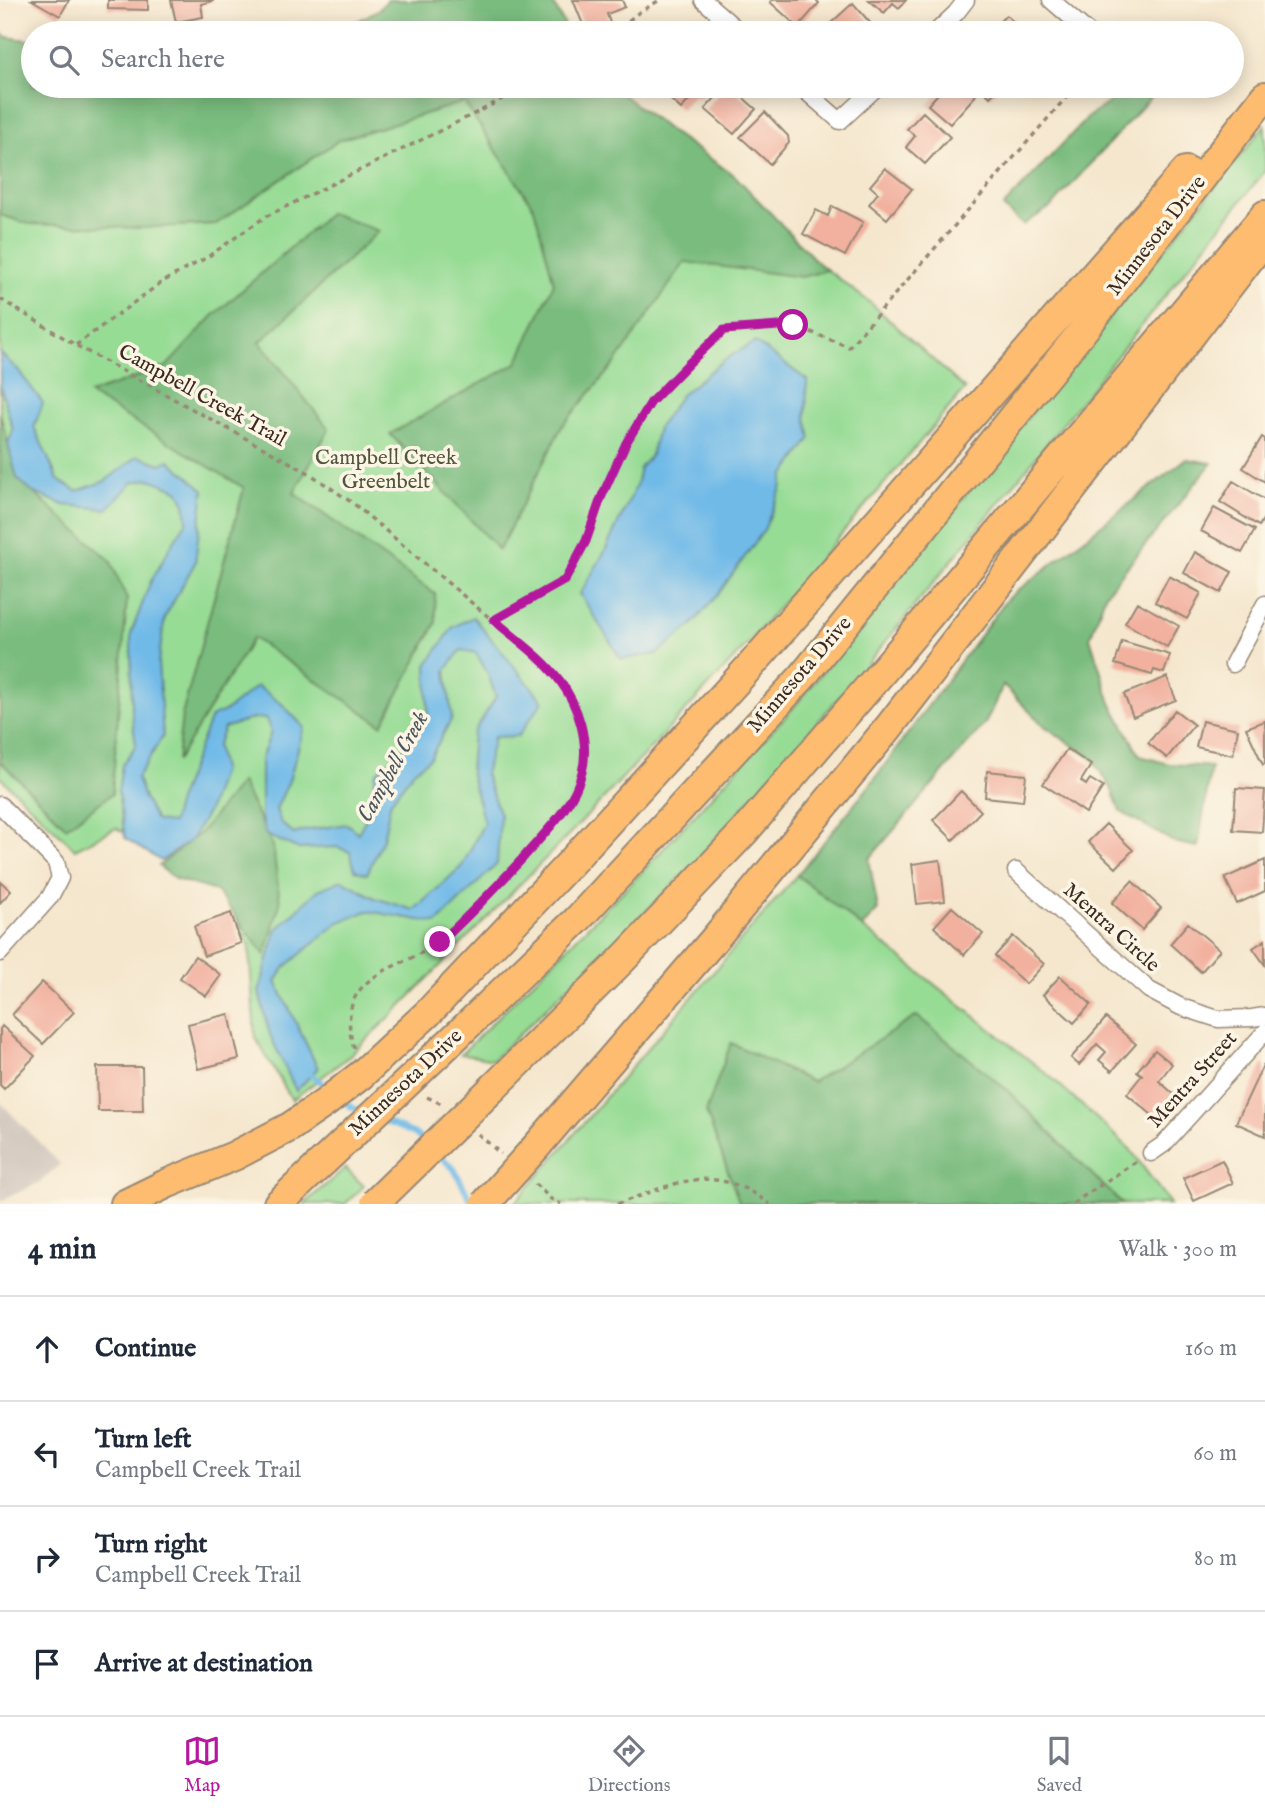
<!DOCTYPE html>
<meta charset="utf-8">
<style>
:root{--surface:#fff;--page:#f2f2f3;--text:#1f2937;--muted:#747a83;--line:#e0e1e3;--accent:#b5179e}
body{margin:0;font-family:"IM FELL English",serif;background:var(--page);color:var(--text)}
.stop{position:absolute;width:21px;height:21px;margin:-16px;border:5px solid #b5179e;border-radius:50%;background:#fff}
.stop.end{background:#b5179e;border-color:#fff;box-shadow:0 2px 7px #0008}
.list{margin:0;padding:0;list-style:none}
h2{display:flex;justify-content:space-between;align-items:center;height:91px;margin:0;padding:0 28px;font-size:30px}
h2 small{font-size:23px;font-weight:400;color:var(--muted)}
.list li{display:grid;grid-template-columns:46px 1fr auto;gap:21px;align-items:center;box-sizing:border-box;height:105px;padding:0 28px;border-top:2px solid var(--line)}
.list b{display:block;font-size:26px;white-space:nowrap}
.list p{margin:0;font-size:23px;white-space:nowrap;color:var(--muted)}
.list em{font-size:23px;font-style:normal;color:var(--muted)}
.icon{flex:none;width:38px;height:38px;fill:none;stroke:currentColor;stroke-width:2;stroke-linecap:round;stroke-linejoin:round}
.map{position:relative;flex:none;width:1265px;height:1204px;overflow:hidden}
.search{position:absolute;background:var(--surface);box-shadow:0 4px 18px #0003;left:21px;right:21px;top:21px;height:77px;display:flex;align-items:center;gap:18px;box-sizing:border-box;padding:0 24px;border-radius:38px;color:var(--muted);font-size:26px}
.sheet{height:511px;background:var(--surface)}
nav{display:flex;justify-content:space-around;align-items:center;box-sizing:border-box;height:98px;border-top:2px solid var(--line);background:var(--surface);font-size:19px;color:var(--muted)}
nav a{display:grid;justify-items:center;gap:4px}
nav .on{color:var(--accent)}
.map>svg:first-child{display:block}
.industrial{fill:#cec2b9}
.green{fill:#97dc95;stroke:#69835a;stroke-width:2}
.forest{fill:#79bc7e;stroke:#5a734e;stroke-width:2}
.water{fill:#6fbae8;stroke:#557283;stroke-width:2}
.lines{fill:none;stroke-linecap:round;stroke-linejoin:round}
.stream{stroke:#6fbae8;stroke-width:6}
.building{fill:#f2b09f}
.street-casing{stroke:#988876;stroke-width:19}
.highway-casing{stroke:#988876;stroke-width:32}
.path{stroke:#988876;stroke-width:3.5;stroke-dasharray:5 5;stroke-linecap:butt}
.street{stroke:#fff;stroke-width:16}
.highway{stroke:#fdbc70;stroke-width:28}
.highway-bridge-casing{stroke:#988876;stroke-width:32;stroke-linecap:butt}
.highway-bridge{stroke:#fdbc70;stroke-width:28}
.route{stroke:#b5179e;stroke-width:9}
.labels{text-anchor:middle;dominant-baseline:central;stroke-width:7;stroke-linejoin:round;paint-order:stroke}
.street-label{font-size:21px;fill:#3b2a1e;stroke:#fcf5e5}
.park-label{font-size:21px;fill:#52563c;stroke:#fcf5e5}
.water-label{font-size:23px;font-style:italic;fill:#4b555b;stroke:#fcf5e5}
</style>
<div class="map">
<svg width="1265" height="1204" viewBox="0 0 1265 1204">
<rect width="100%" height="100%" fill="#fcf5e5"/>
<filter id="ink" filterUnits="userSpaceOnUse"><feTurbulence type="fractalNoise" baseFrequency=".0143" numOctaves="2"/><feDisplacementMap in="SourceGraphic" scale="14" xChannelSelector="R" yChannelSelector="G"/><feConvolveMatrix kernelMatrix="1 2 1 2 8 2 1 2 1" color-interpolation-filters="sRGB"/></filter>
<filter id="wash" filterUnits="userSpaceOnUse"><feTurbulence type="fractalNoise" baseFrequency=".00686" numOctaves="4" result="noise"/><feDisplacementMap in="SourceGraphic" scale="28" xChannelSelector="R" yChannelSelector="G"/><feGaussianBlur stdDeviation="1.57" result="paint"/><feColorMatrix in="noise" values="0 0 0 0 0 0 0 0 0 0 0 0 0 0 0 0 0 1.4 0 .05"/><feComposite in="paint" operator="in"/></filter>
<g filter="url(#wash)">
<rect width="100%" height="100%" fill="#f5e7ce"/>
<path class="industrial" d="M 0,1102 L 60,1164 L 40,1182 L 0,1201 Z"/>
<path class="green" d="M 0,33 L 6,37 L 33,41 L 33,86 L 611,86 L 670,131 L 735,176 L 817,262 L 873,305 L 965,389 L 745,647 L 585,818 L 396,1011 L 348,1057 L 292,1100 L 255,1037 L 249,946 L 223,890 L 116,828 L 75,849 L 0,777 Z
M 1265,125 L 1265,171 L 1041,451 L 855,679 L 692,866 L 493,1060 L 461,1054 L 639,875 L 794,707 Z
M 797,875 L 1052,1078 L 1130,1149 L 1170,1204 L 514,1204 Z
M 345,1168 L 364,1186 L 345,1204 L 304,1204 Z"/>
<path class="forest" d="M 388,0 L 551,0 L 569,33 L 336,33 L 378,10 Z
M 0,33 L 6,37 L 33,41 L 33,86 L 611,86 L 670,131 L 735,176 L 817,262 L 827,270 L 802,277 L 685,262 L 616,362 L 562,426 L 499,550 L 390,434 L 517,363 L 554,283 L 534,208 L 464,102 L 339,140 L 216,224 L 141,228 L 29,224 L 0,215 Z
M 1133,86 L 1161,86 L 1052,206 L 1023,225 L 1003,207 L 1088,117 Z
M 330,213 L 379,231 L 260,342 L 329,429 L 294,493 L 435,594 L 436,623 L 382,725 L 253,638 L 177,761 L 182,715 L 244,488 L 89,394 L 166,367 L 213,316 Z
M 0,413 L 17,478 L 110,560 L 127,599 L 112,794 L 66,827 L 0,761 Z
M 1186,459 L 1212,463 L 1106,593 L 1090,638 L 1111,703 L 1140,756 L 1169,764 L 1211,767 L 1198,847 L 1174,842 L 1120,811 L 1111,788 L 1093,759 L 1043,725 L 1003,685 L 986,722 L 869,859 L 878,910 L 862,927 L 797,875 L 867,789 L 1007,599 Z
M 241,782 L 273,846 L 280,903 L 265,955 L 216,891 L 175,879 L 159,866 L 201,832 Z
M 917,1016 L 1006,1089 L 1122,1204 L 740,1204 L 706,1112 L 731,1043 L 812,1082 Z"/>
<path class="water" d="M 755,342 L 807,380 L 806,417 L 811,438 L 784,476 L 781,489 L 764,530 L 719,593 L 692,625 L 657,654 L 621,659 L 580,594 L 604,553 L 636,486 L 640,468 L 651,455 L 658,428 L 681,395 L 724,360 Z
M 0,353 L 17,369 L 43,403 L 34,427 L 58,480 L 77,491 L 105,481 L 138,456 L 161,464 L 169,460 L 204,490 L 195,563 L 165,617 L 158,663 L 163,736 L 137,778 L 144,798 L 156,821 L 172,823 L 178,801 L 211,717 L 227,710 L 257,686 L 282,704 L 304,727 L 289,781 L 276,809 L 281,823 L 294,834 L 302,831 L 347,824 L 358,833 L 367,817 L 376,773 L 404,748 L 428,715 L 427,665 L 453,627 L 473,617 L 543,701 L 518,736 L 494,737 L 485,774 L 500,815 L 497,864 L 437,923 L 367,911 L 339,922 L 284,968 L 276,982 L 318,1068 L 296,1091 L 270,1035 L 259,992 L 276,930 L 318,890 L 342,880 L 375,898 L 414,910 L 462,866 L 484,823 L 470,771 L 473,733 L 496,697 L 488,674 L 476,653 L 461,650 L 446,670 L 452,718 L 430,758 L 414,771 L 391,801 L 383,839 L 367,874 L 355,870 L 350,852 L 337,847 L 299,849 L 266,835 L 261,818 L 261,759 L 271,732 L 266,719 L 255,718 L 224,728 L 217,746 L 222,770 L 208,811 L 191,840 L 161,861 L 125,838 L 118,791 L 122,765 L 136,745 L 132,716 L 131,634 L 150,583 L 172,544 L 187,521 L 185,504 L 178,490 L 150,479 L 133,482 L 107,509 L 64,505 L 32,492 L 17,478 L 8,444 L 13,430 L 0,385 Z"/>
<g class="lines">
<path class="stream" d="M 307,1071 L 331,1091
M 342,1100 L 351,1107 L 363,1112
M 379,1119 L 415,1134 L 425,1143
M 436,1152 L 454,1169 L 473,1204"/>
</g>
<g id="blocks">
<path class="building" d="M 32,0 L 69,0 L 60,16 Z
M 108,0 L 148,0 L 148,10 L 108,9 Z
M 171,0 L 213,0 L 213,1 L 201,4 L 203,17 L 176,22 Z
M 573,0 L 622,0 L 625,7 L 607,14 L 610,23 L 586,32 Z
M 772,0 L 816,0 L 819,3 L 798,27 L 770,2 Z
M 869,0 L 906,0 L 899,8 L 893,3 L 884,13 Z
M 853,3 L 872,25 L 863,33 L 820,33 Z
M 1006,15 L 1026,33 L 989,33 Z
M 662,86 L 708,86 L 698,98 L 694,95 L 681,109 L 659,89 Z
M 726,86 L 730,86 L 756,109 L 734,134 L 705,109 Z
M 945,86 L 965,86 L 976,95 L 950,124 L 928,105 Z
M 979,86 L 1001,86 L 990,97 Z
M 765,112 L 788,136 L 789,143 L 770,164 L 740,137 Z
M 923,112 L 950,137 L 925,164 L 906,147 L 915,136 L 907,129 Z
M 885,168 L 912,189 L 887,219 L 869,204 L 878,193 L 870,186 Z
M 832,206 L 863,222 L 845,256 L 803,234 L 816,210 L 828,216 Z
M 1262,437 L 1265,439 L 1265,482 L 1243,468 Z
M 1233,481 L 1265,500 L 1265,516 L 1259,526 L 1220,502 Z
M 1214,508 L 1255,530 L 1242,553 L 1201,531 Z
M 1195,552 L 1232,572 L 1221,593 L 1184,573 Z
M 1169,576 L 1201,593 L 1187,619 L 1155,602 Z
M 1137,602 L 1179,626 L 1167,647 L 1125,623 Z
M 1122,641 L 1170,655 L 1164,673 L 1154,670 L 1152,675 L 1115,664 Z
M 1167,677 L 1176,700 L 1133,717 L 1124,694 Z
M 1175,710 L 1194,725 L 1167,758 L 1148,743 Z
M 1202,721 L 1238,729 L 1233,755 L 1196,747 Z
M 1265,721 L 1265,764 L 1263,765 L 1246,728 Z
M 1067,749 L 1091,765 L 1081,781 L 1086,785 L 1090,779 L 1103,787 L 1086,813 L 1043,784 Z
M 987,771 L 1026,775 L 1023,801 L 985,797 Z
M 1236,788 L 1265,790 L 1262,832 L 1233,830 Z
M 961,791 L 981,811 L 953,840 L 933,820 Z
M 1106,824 L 1133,850 L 1116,868 L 1088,842 Z
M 940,860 L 945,901 L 917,904 L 912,864 Z
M 1265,860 L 1265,891 L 1237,904 L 1225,878 Z
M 0,881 L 11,891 L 0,903 Z
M 1132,881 L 1161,908 L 1142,930 L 1112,903 Z
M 952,907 L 983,934 L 964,955 L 934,927 Z
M 231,913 L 241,943 L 204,956 L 194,926 Z
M 1188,923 L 1220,950 L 1201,972 L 1170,944 Z
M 1013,936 L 1044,964 L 1026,984 L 995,956 Z
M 1265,940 L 1265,965 L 1253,948 Z
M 195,956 L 221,975 L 206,996 L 180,978 Z
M 1060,976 L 1091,1004 L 1074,1023 L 1043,995 Z
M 42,982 L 74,1012 L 43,1044 L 12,1015 Z
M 229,1014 L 239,1059 L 198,1069 L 188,1024 Z
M 1106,1018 L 1136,1044 L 1112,1071 L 1099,1060 L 1106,1052 L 1097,1044 L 1079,1065 L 1071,1058 Z
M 2,1026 L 35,1056 L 4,1089 L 0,1085 L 0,1029 Z
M 1155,1050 L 1172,1064 L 1159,1081 L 1176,1096 L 1157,1119 L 1127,1094 L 1142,1075 L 1137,1071 Z
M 1263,1065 L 1265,1066 L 1265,1136 L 1236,1123 Z
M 97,1067 L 142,1067 L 143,1111 L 98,1111 Z
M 1222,1160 L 1233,1183 L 1194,1201 L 1183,1178 Z"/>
</g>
</g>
<g filter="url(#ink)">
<use href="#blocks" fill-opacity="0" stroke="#988876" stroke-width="2"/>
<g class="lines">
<g class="street-casing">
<path id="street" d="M 703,0 L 741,33
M 1051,0 L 1089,33
M 935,33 L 956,13 L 966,0
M 800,86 L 840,121 L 878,86
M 1233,664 L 1265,604
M 0,805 L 56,862 L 60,878 L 50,897 L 0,953
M 1016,871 L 1149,990 L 1181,1007 L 1218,1019 L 1252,1018 L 1265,1016
M 1151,1153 L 1164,1144 L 1265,1032"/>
</g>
<g class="highway-casing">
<path id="highway" d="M 428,1013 L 574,859 L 754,662 L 1186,171
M 448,1044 L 577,920 L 802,677 L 1102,307 L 1265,96
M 495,1086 L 622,960 L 744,832 L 881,673 L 1265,215
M 536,1147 L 712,942 L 889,727 L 1265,239
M 125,1204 L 166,1184 L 234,1156 L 290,1127
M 278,1204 L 324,1161"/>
</g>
<path class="path" d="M 613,33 L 638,13 L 660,0
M 0,299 L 79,347 L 309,473 L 354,504 L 541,661 C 559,678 571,695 578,718 C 599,785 556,820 515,865 C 492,891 468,920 441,941 C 417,960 377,967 359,991 C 346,1008 348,1032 355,1052
M 76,345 L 162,282 L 206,258 L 265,217 L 488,107 L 524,86
M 494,620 L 565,580 L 586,541 L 601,498 L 626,443 L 651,402 L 725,330 L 793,325 L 849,347 L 1076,86
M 427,1097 L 442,1104
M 478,1134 L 501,1154
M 535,1184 L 551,1199 L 561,1204
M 617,1204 C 678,1183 711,1161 770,1204
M 1074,1204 L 1081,1198 L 1137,1161"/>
<use href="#street" class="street"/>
<use href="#highway" class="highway"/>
<g class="highway-bridge-casing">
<path id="highway-bridge" d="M 290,1127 L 325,1103 L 361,1075 L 428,1013
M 324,1161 L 448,1044
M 375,1203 L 495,1086
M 485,1204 L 536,1147"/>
</g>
<use href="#highway-bridge" class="highway-bridge"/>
</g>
</g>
<g class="lines" filter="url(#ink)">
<path class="route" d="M 440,942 C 469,916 495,888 522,859 C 544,833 574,806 582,772 C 590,742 578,705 560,681 C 543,658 516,639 494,620 L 565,580 L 586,541 L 601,498 L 626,443 L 651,402 L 688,364 L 724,330 L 793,325"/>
</g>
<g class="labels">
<g class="street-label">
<text transform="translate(1157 236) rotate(-52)">Minnesota Drive</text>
<text transform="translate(202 396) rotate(29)">Campbell Creek Trail</text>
<text transform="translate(800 675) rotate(-49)">Minnesota Drive</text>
<text transform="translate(1111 928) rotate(42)">Mentra Circle</text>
<text transform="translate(1193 1080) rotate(-48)">Mentra Street</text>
<text transform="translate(406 1083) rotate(-43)">Minnesota Drive</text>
</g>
<g class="park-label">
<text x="386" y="458">Campbell Creek<tspan x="386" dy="24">Greenbelt</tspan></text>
</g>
<g class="water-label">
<text transform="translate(393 767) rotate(-61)">Campbell Creek</text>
</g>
</g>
</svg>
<div class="stop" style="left:793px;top:325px"></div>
<div class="stop end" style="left:440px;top:942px"></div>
<div class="search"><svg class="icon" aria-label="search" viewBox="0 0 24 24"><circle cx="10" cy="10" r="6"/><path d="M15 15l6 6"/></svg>Search here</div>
</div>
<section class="sheet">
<h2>4 min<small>Walk · 300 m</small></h2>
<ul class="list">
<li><svg class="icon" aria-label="ahead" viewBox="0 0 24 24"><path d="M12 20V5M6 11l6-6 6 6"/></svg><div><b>Continue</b></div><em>160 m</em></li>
<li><svg class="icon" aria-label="left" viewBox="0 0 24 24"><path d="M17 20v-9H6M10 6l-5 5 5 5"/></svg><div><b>Turn left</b><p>Campbell Creek Trail</p></div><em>60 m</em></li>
<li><svg class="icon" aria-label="right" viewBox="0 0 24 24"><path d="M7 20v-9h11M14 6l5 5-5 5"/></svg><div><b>Turn right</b><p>Campbell Creek Trail</p></div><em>80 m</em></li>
<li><svg class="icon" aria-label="arrive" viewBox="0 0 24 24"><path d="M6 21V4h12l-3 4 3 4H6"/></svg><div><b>Arrive at destination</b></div></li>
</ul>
</section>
<nav>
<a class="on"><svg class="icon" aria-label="map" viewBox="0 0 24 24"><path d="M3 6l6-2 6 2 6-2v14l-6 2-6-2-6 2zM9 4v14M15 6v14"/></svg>Map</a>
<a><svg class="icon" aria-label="directions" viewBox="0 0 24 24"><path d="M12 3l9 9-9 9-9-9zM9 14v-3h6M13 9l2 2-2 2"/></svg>Directions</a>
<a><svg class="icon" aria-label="saved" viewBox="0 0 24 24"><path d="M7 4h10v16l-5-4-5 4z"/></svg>Saved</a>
</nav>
